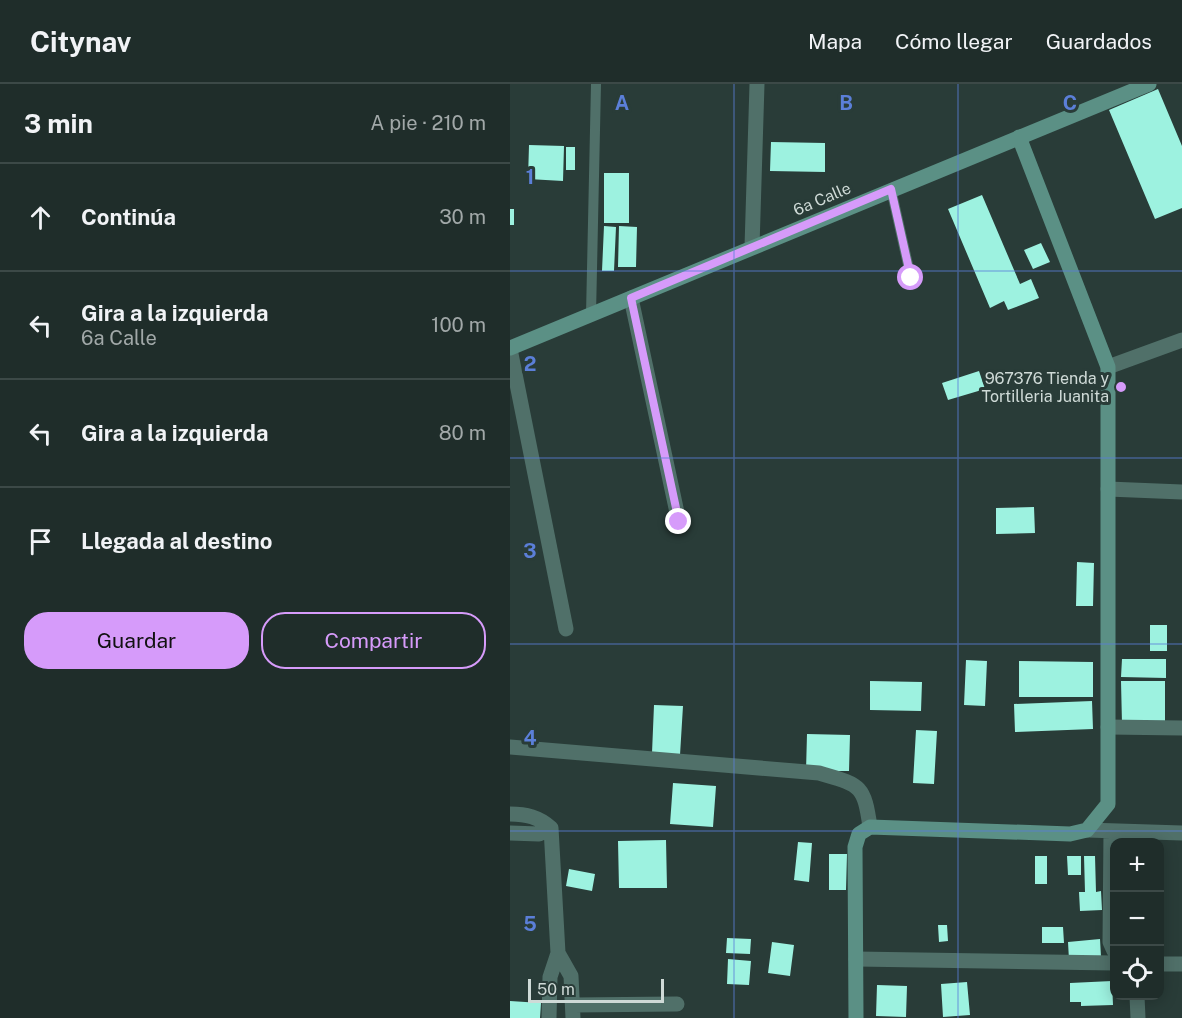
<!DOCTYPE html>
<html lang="es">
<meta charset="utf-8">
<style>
:root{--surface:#1f2d2a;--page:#2c3936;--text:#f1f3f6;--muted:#a1a8a8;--line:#3c4947;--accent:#d69bfa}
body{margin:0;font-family:"Public Sans",sans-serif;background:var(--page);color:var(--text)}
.controls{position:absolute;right:18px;bottom:18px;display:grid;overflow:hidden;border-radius:12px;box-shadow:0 3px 15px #0003}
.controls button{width:54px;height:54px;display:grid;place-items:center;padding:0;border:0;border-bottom:2px solid var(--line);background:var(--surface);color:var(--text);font:30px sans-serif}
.scale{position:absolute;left:18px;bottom:15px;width:136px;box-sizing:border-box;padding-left:6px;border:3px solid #cfdad7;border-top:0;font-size:16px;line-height:21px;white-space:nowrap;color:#cfdad7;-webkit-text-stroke:4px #293c38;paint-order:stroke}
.stop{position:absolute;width:18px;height:18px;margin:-14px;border:4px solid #d69bfa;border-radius:50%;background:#fff}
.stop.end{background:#d69bfa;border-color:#fff;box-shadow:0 2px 6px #0008}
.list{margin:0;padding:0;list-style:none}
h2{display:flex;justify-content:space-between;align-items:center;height:78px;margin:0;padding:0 24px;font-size:26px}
h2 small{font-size:20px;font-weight:400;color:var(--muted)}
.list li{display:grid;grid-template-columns:39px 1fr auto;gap:18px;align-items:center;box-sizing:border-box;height:108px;padding:0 24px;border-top:2px solid var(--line)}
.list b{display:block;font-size:22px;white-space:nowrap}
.list p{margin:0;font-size:20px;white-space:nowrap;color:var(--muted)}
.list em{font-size:20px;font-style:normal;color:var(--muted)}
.actions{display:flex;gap:12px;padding:18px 24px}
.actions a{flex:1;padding:14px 0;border:2px solid var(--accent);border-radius:24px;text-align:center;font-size:21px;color:var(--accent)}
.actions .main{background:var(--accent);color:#111}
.icon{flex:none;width:33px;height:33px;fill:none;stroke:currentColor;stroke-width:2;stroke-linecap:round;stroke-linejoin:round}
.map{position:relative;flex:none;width:672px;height:934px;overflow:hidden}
header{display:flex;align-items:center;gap:36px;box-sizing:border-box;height:84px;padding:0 30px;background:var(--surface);border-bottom:2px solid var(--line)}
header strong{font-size:28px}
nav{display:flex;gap:33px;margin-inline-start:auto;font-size:21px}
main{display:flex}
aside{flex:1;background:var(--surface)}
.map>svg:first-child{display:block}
.building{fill:#9df2e0}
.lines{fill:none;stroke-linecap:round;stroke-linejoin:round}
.lane{stroke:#507069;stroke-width:10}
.street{stroke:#507069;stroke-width:15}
.secondary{stroke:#5b9085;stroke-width:15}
.route{stroke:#d69bfa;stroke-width:8}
.grid{fill:none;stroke:#5b7fd8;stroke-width:1.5;stroke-opacity:0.55}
.poi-dot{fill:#d69bfa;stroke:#293c38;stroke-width:2}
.labels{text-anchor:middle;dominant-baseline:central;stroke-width:6;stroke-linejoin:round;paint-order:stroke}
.street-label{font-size:16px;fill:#cfdad7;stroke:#293c38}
.poi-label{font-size:16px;fill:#cfdad7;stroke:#293c38;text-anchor:end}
.grid-label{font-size:20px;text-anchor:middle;font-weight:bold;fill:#5b7fd8;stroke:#293c38;stroke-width:6;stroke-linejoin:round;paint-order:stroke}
</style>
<header>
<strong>Citynav</strong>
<nav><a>Mapa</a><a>Cómo llegar</a><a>Guardados</a></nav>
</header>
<main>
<aside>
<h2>3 min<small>A pie · 210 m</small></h2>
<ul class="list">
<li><svg class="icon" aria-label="ahead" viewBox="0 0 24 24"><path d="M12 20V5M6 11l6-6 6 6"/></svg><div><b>Continúa</b></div><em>30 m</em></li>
<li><svg class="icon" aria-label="left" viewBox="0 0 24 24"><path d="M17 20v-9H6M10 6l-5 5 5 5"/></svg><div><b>Gira a la izquierda</b><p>6a Calle</p></div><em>100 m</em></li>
<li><svg class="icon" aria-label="left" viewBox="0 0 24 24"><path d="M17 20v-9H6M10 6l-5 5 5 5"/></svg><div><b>Gira a la izquierda</b></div><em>80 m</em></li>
<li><svg class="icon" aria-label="arrive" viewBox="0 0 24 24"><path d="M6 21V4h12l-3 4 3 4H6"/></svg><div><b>Llegada al destino</b></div></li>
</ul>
<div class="actions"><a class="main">Guardar</a><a>Compartir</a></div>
</aside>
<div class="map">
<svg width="672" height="934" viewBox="0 0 672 934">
<rect width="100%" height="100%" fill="#293c38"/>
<path class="building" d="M 648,5 L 672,62 L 672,124 L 645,135 L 599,26 Z
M 261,58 L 315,59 L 315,88 L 260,87 Z
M 19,61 L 54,62 L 53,97 L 18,95 Z
M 56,63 L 65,63 L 65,86 L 56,86 Z
M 94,89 L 119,89 L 119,139 L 94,139 Z
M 472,111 L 510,200 L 521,195 L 529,214 L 498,226 L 494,217 L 480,224 L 438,125 Z
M 0,125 L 4,125 L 4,141 L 0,141 Z
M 94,142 L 106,143 L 104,187 L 92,187 Z
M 109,142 L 127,143 L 126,183 L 108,183 Z
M 531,159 L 540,178 L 523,185 L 514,166 Z
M 469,287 L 475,305 L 438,316 L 432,299 Z
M 524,423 L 525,449 L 486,450 L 486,424 Z
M 567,478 L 584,479 L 583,522 L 566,522 Z
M 640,541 L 657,541 L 657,567 L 640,567 Z
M 612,575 L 656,575 L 656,594 L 611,593 Z
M 456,576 L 477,577 L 475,622 L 454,621 Z
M 509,577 L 583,578 L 583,613 L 509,613 Z
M 360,597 L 412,598 L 411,627 L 360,626 Z
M 611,597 L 655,597 L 655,639 L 612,640 Z
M 582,617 L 583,645 L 505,648 L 504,620 Z
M 144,621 L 173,622 L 170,671 L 142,669 Z
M 406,646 L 427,647 L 424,700 L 403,699 Z
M 297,650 L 340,651 L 339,687 L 296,687 Z
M 163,699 L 206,702 L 203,743 L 160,740 Z
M 156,756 L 157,804 L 109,804 L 108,757 Z
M 288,758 L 302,759 L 299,798 L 284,796 Z
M 319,770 L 337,770 L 336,806 L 319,806 Z
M 525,772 L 537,772 L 537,800 L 525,800 Z
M 557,772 L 571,772 L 571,791 L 558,791 Z
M 574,772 L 585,772 L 586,808 L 591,807 L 592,826 L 570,827 L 569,808 L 575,808 Z
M 59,785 L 85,790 L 82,807 L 56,802 Z
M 428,841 L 437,841 L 438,857 L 429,858 Z
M 532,843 L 553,843 L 554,859 L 532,859 Z
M 650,851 L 652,851 L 653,873 L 650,873 Z
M 217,854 L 241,855 L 240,870 L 216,869 Z
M 590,855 L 591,873 L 559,876 L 558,858 Z
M 262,858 L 284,861 L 280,892 L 258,889 Z
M 218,875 L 241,877 L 239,901 L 217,900 Z
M 602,897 L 603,921 L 571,922 L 571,918 L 560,918 L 560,899 Z
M 457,898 L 460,931 L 433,933 L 431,900 Z
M 367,901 L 397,902 L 396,933 L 366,932 Z
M 0,917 L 31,919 L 30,934 L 0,934 Z"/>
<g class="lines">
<path class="lane" d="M 381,105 L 401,194
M 81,231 L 86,0"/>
<path class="street" d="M 242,163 L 247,0
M 121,214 L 169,438
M 0,265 L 56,545
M 598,283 L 672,256
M 598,405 L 672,408
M 598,643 L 672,644
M 0,663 L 309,689 C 350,701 354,700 360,743
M 0,730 C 16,730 29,733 41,744 L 48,869 L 40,893 L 39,934
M 577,746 L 672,749
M 601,747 L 600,858 L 604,867
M 0,749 L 29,750 L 41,744
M 48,869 L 61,892 L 63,934
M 346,875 L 604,879
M 650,880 L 672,880
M 627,912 L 628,934
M 63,921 L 167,920"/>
<path class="secondary" d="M 0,264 L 639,0
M 346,934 L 345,763 L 349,750 L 360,743 L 560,750 L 577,746 L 598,720 L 598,283 L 509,53"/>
</g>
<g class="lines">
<path class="route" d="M 169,438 L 121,214 L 381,105 L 401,194"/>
</g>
<path class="grid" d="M 224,0 L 224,934M 448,0 L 448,934M 0,187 L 672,187M 0,374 L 672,374M 0,560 L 672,560M 0,747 L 672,747"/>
<circle class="poi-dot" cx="611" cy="303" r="6"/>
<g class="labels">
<g class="street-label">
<text transform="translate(312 115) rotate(-23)">6a Calle</text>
</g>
<g class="poi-label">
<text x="599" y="294">967376 Tienda y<tspan x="599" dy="18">Tortilleria Juanita</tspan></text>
</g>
</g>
<g class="grid-label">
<text x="112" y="26">A</text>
<text x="336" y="26">B</text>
<text x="560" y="26">C</text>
<text x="20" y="100">1</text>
<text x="20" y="287">2</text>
<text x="20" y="474">3</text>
<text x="20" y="661">4</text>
<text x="20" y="847">5</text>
</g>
</svg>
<div class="controls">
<button>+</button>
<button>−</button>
<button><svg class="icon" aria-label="locate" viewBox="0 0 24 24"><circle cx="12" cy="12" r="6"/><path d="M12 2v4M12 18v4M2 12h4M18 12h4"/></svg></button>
</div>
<div class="scale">50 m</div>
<div class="stop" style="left:401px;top:194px"></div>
<div class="stop end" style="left:169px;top:438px"></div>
</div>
</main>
